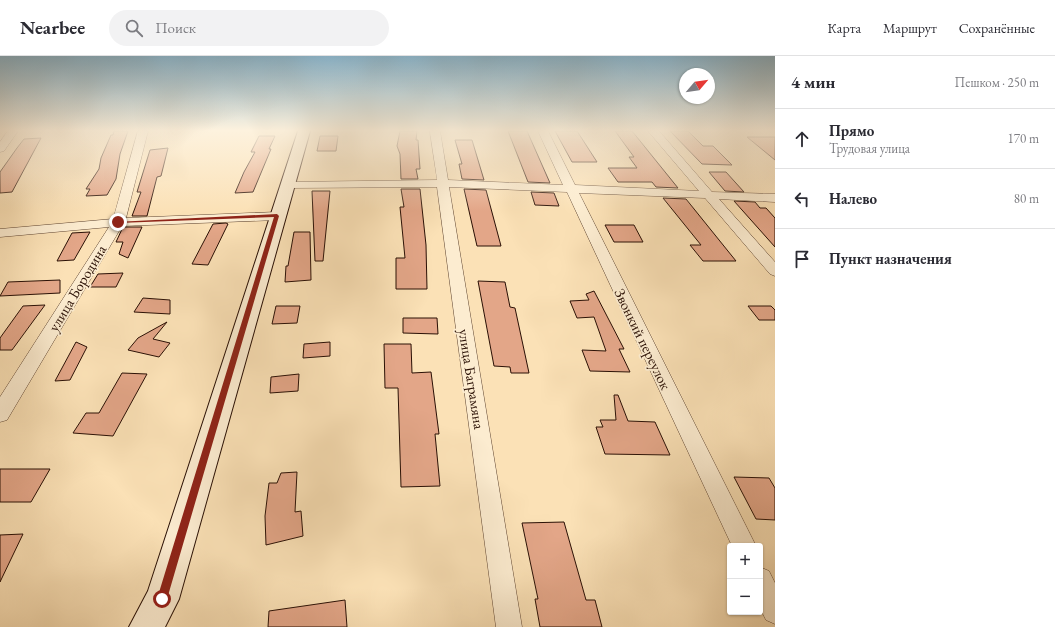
<!DOCTYPE html>
<html lang="ru">
<meta charset="utf-8">
<style>
:root{--surface:#fff;--page:#f2f2f3;--text:#2b2b33;--muted:#7c7c81;--line:#e1e1e2}
body{margin:0;font-family:"EB Garamond",serif;background:var(--page);color:var(--text)}
.controls{position:absolute;right:12px;bottom:12px;display:grid;overflow:hidden;border-radius:4px;box-shadow:0 1px 3px #0004}
.controls button{width:36px;height:36px;display:grid;place-items:center;padding:0;border:0;border-bottom:1px solid var(--line);background:var(--surface);color:var(--text);font:20px sans-serif}
.compass{position:absolute;left:679px;top:12px;width:36px;height:36px;border-radius:50%;background:var(--surface);box-shadow:0 1px 3px #0004;rotate:61deg}
.stop{position:absolute;width:12px;height:12px;margin:-9px;border:3px solid #8f2418;border-radius:50%;background:#fff}
.stop.end{background:#8f2418;border-color:#fff;box-shadow:0 1px 4px #0008}
.list{margin:0;padding:0;list-style:none}
h2{display:flex;justify-content:space-between;align-items:center;height:52px;margin:0;padding:0 16px;font-size:17px}
h2 small{font-size:13px;font-weight:400;color:var(--muted)}
.list li{display:grid;grid-template-columns:26px 1fr auto;gap:12px;align-items:center;box-sizing:border-box;height:60px;padding:0 16px;border-top:1px solid var(--line)}
.list b{display:block;font-size:15px;white-space:nowrap}
.list p{margin:0;font-size:13px;white-space:nowrap;color:var(--muted)}
.list em{font-size:13px;font-style:normal;color:var(--muted)}
.icon{flex:none;width:22px;height:22px;fill:none;stroke:currentColor;stroke-width:2;stroke-linecap:round;stroke-linejoin:round}
.map{position:relative;flex:none;width:775px;height:571px;overflow:hidden}
header{display:flex;align-items:center;gap:24px;box-sizing:border-box;height:56px;padding:0 20px;background:var(--surface);border-bottom:1px solid var(--line)}
header strong{font-size:19px}
nav{display:flex;gap:22px;margin-inline-start:auto;font-size:14px}
.search{width:280px;height:36px;background:var(--page);display:flex;align-items:center;gap:10px;box-sizing:border-box;padding:0 14px;border-radius:22px;color:var(--muted);font-size:15px}
main{display:flex}
aside{flex:1;background:var(--surface)}
.map>svg:first-child{display:block}
.building{fill:#e3a688;stroke:#2a1005}
.lines{fill:none;stroke-linecap:round;stroke-linejoin:round}
.minor-casing{stroke:#5e4431;stroke-width:1}
.secondary-casing{stroke:#2a1005;stroke-width:2}
.minor{fill:#fcecd0;fill-rule:evenodd}
.secondary{fill:#fcecd0;fill-rule:evenodd}
.route{fill:#8f2418}
.labels{text-anchor:middle;dominant-baseline:central;stroke-width:3.5;stroke-linejoin:round;paint-order:stroke}
.street-label{font-size:15px;fill:#2a1005;stroke:#fcecd0}
</style>
<header>
<strong>Nearbee</strong>
<div class="search"><svg class="icon" aria-label="search" viewBox="0 0 24 24"><circle cx="10" cy="10" r="6"/><path d="M15 15l6 6"/></svg>Поиск</div>
<nav><a>Карта</a><a>Маршрут</a><a>Сохранённые</a></nav>
</header>
<main>
<div class="map">
<svg width="775" height="571" viewBox="0 0 775 571">
<rect width="100%" height="100%" fill="#fbe1b6"/>
<filter id="stains"><feTurbulence type="fractalNoise" baseFrequency=".005" numOctaves="4"/><feColorMatrix values="0 0 0 0 .2 0 0 0 0 .09 0 0 0 0 .02 0 0 0 .5 -.17"/></filter>
<radialGradient id="worn" r=".72"><stop offset=".6" stop-color="#630" stop-opacity="0"/><stop offset="1" stop-color="#630" stop-opacity=".3"/></radialGradient>
<path class="building" d="M 114,75 L 128,75 L 120,98 L 116,123 L 107,139 L 86,140 L 90,133 L 86,133 L 99,113 L 101,102 L 111,79 L 113,79 Z
M 400,75 L 417,75 L 416,84 L 418,84 L 420,113 L 416,113 L 418,123 L 401,123 L 400,98 L 397,90 Z
M 508,75 L 527,75 L 550,127 L 528,126 Z
M 555,75 L 577,75 L 597,106 L 572,106 Z
M 615,75 L 632,75 L 678,132 L 656,131 L 652,126 L 618,126 L 608,112 L 637,112 L 629,101 L 634,101 Z
M 670,75 L 688,75 L 703,90 L 713,90 L 732,109 L 702,108 Z
M 259,80 L 275,80 L 269,93 L 271,93 L 253,136 L 235,137 L 244,116 L 255,96 L 251,96 Z
M 320,80 L 338,80 L 336,95 L 317,95 Z
M 747,81 L 775,81 L 775,104 Z
M 41,82 L 12,136 L 0,137 L 0,116 L 17,92 L 24,83 Z
M 455,84 L 472,84 L 484,124 L 462,123 L 459,108 L 462,108 Z
M 168,92 L 161,120 L 157,121 L 147,160 L 132,160 L 141,136 L 137,136 L 150,94 Z
M 709,116 L 726,116 L 744,136 L 725,135 Z
M 401,133 L 420,133 L 426,189 L 427,233 L 396,233 L 396,202 L 405,202 L 400,151 L 404,151 Z
M 464,133 L 486,134 L 501,190 L 477,190 Z
M 312,135 L 330,135 L 323,205 L 315,205 Z
M 531,136 L 554,137 L 559,150 L 535,149 Z
M 663,142 L 686,143 L 736,205 L 703,205 L 690,189 L 701,189 Z
M 734,145 L 755,146 L 760,152 L 766,152 L 775,162 L 775,191 Z
M 226,167 L 228,168 L 208,209 L 192,208 L 213,168 Z
M 605,169 L 634,169 L 643,186 L 614,186 Z
M 123,171 L 142,171 L 128,202 L 119,198 L 123,186 L 116,186 Z
M 90,176 L 74,204 L 57,205 L 72,177 Z
M 294,176 L 310,176 L 311,224 L 285,226 L 286,210 L 288,210 Z
M 123,217 L 116,231 L 90,231 L 98,218 Z
M 60,224 L 60,237 L 0,240 L 8,226 Z
M 478,225 L 505,226 L 510,251 L 515,252 L 529,317 L 511,317 L 510,311 L 494,310 Z
M 594,235 L 624,293 L 619,293 L 630,316 L 590,315 L 582,294 L 606,295 L 594,261 L 577,262 L 570,245 L 589,244 L 586,238 Z
M 143,242 L 170,244 L 170,258 L 134,256 Z
M 45,249 L 12,294 L 0,294 L 0,282 L 23,250 Z
M 276,250 L 300,250 L 297,267 L 272,268 Z
M 748,250 L 771,250 L 775,254 L 775,264 L 759,264 Z
M 403,262 L 437,262 L 438,278 L 403,277 Z
M 167,266 L 153,283 L 170,287 L 159,301 L 128,294 L 138,282 Z
M 76,286 L 87,291 L 70,324 L 55,325 Z
M 330,286 L 330,300 L 303,302 L 304,288 Z
M 384,288 L 411,288 L 412,317 L 431,316 L 439,378 L 435,378 L 440,430 L 401,431 L 398,332 L 385,332 Z
M 122,317 L 147,318 L 113,380 L 73,377 L 86,357 L 99,357 Z
M 299,318 L 298,335 L 270,337 L 271,321 Z
M 614,339 L 618,339 L 628,365 L 655,366 L 670,399 L 605,398 L 596,371 L 603,371 L 600,364 L 616,364 Z
M 0,413 L 50,413 L 31,446 L 0,446 Z
M 297,416 L 295,456 L 301,455 L 303,480 L 266,489 L 265,460 L 269,427 L 277,427 L 281,417 Z
M 734,421 L 769,422 L 775,432 L 775,464 L 756,463 Z
M 564,466 L 586,544 L 595,544 L 602,571 L 540,571 L 535,543 L 538,543 L 522,467 Z
M 23,478 L 0,526 L 0,479 Z
M 345,544 L 347,571 L 268,571 L 269,555 Z"/>
<g class="lines">
<g class="minor-casing">
<path id="minor" d="M 8,75 L 18,75 L 4,95 L 0,96 L 0,86 Z
M 138,75 L 148,75 L 126,162 L 277,156 L 283,160 L 277,164 L 122,170 L 7,364 L 0,366 L 0,341 L 109,171 L 0,181 L 0,173 L 113,163 Z
M 430,75 L 440,75 L 448,124 L 563,129 L 538,75 L 548,75 L 575,129 L 699,135 L 648,75 L 659,75 L 712,136 L 775,138 L 775,146 L 719,143 L 775,206 L 775,220 L 770,218 L 705,142 L 579,137 L 756,490 L 732,490 L 567,136 L 449,131 L 522,571 L 496,571 L 437,131 L 288,132 L 282,129 L 288,126 L 437,124 Z
M 760,511 L 769,515 L 775,527 L 775,568 L 766,564 L 760,552 Z"/>
</g>
<g class="secondary-casing">
<path id="secondary" d="M 298,75 L 310,75 L 179,543 L 165,571 L 129,571 L 148,535 Z"/>
</g>
<use href="#minor" class="minor"/>
<use href="#secondary" class="secondary"/>
</g>
<linearGradient id="sky" x2="0" y2="1"><stop stop-color="#8bb8d1"/><stop offset="0.48" stop-color="#fdf2de"/><stop offset="1" stop-color="#fdf2de" stop-opacity="0"/></linearGradient>
<rect width="775" height="155" fill="url(#sky)"/>
<path class="route" d="M 277,158 L 279,160 L 167,543 L 165,546 L 162,548 L 158,546 L 157,543 L 274,161 L 118,167 L 115,166 Z"/>
<g class="labels">
<g class="street-label">
<text transform="translate(77 232) rotate(-59)">улица Бородина</text>
<text transform="translate(643 283) rotate(64)">Звонкий переулок</text>
<text transform="translate(472 323) rotate(81)">улица Баграмяна</text>
</g>
</g>
<rect width="100%" height="100%" filter="url(#stains)"/>
<rect width="100%" height="100%" fill="url(#worn)"/>
</svg>
<div class="controls">
<button>+</button>
<button>−</button>
</div>
<svg class="compass" viewBox="-18 -18 36 36"><path d="M0-13l5 13h-10z" fill="#e53935"/><path d="M0 13l5-13h-10z" fill="#7c7c81"/></svg>
<div class="stop" style="left:162px;top:543px"></div>
<div class="stop end" style="left:118px;top:166px"></div>
</div>
<aside>
<h2>4 мин<small>Пешком · 250 m</small></h2>
<ul class="list">
<li><svg class="icon" aria-label="ahead" viewBox="0 0 24 24"><path d="M12 20V5M6 11l6-6 6 6"/></svg><div><b>Прямо</b><p>Трудовая улица</p></div><em>170 m</em></li>
<li><svg class="icon" aria-label="left" viewBox="0 0 24 24"><path d="M17 20v-9H6M10 6l-5 5 5 5"/></svg><div><b>Налево</b></div><em>80 m</em></li>
<li><svg class="icon" aria-label="arrive" viewBox="0 0 24 24"><path d="M6 21V4h12l-3 4 3 4H6"/></svg><div><b>Пункт назначения</b></div></li>
</ul>
</aside>
</main>
